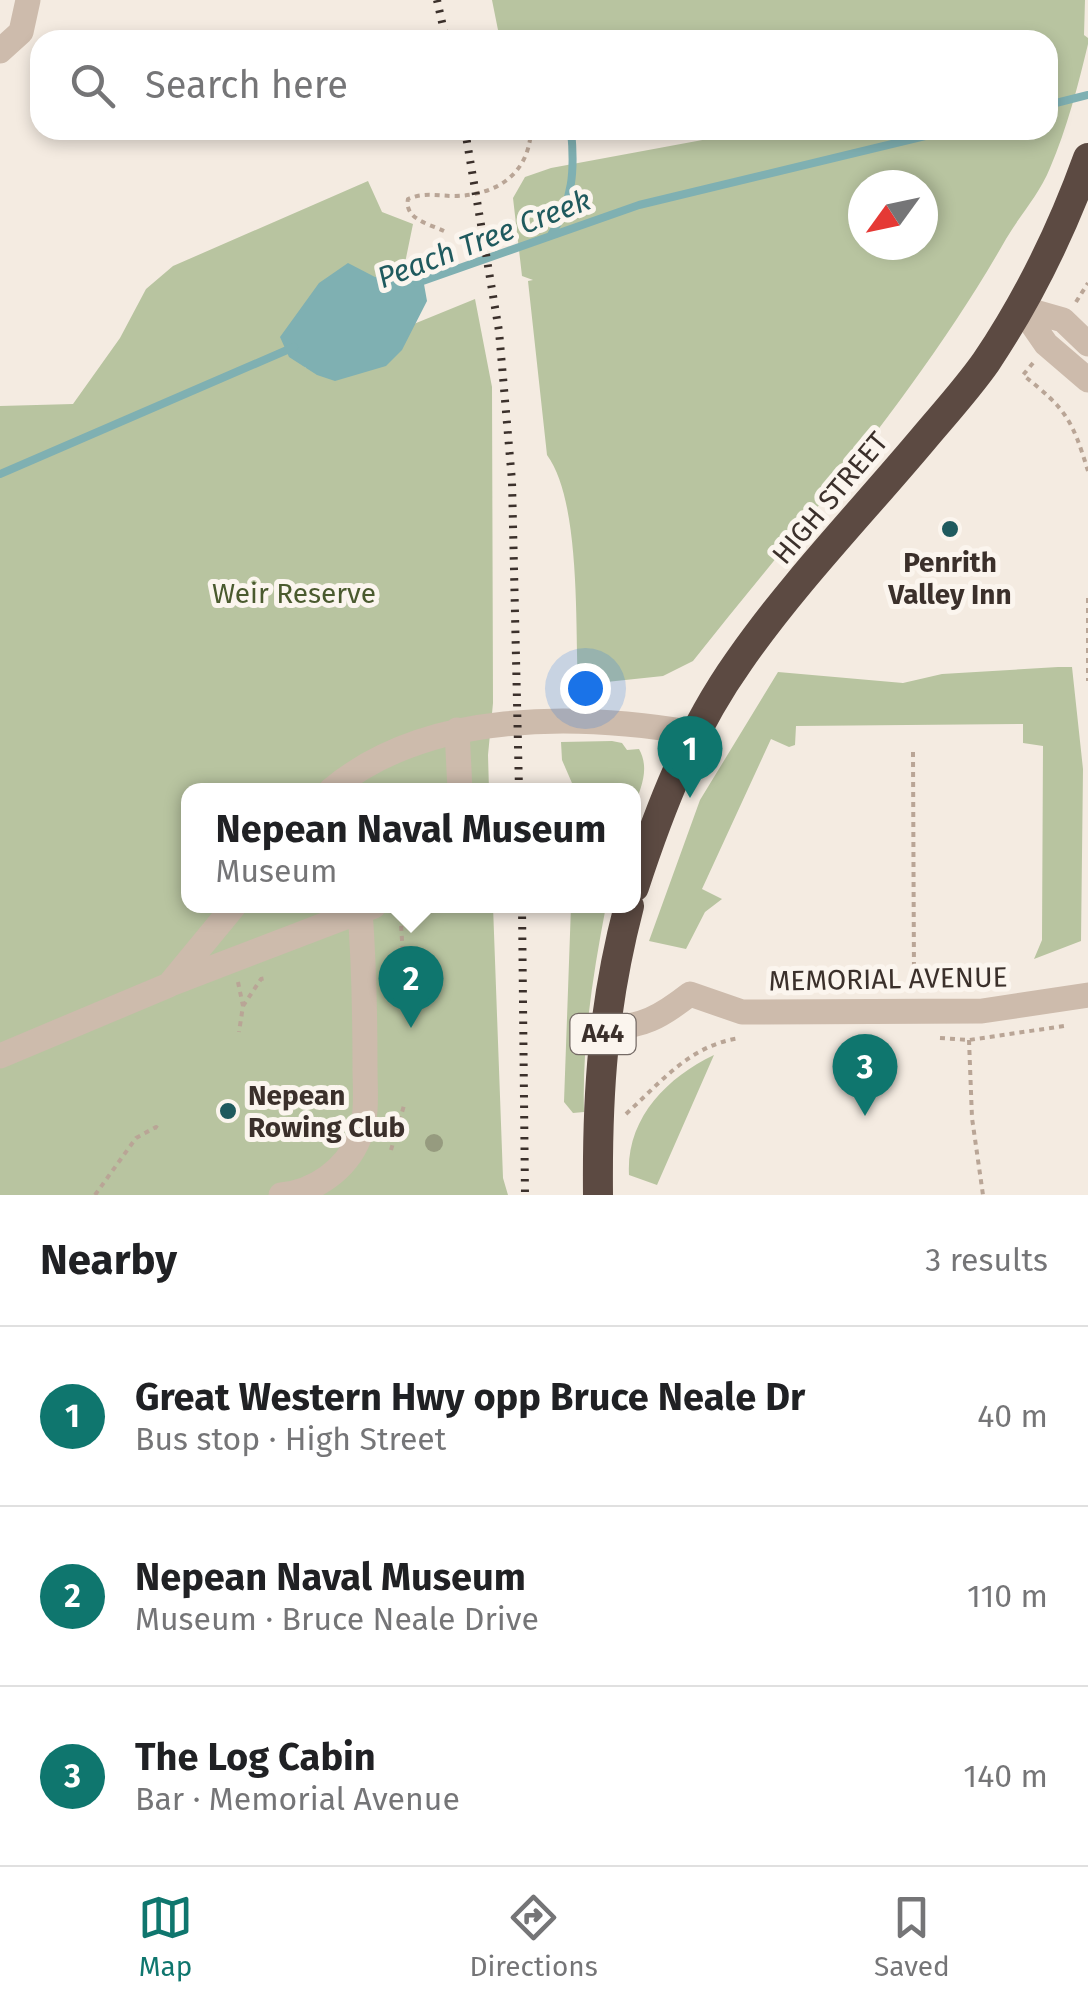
<!DOCTYPE html>
<meta charset="utf-8">
<style>
:root{--surface:#fff;--page:#f2f2f2;--text:#202124;--muted:#757577;--line:#e0e0e0;--accent:#0f766e}
body{margin:0;font-family:"Fira Sans",sans-serif;background:var(--page);color:var(--text)}
.compass{position:absolute;left:848px;top:170px;width:90px;height:90px;border-radius:50%;background:var(--surface);box-shadow:0 5px 15px #0003;rotate:237deg}
.you{position:absolute;left:585px;top:688px;width:35px;height:35px;margin:-25px;border:8px solid #fff;border-radius:50%;background:#1a73e8;box-shadow:0 0 0 15px #1a73e833}
.badge{display:grid;place-items:center;width:65px;height:65px;border-radius:50%;background:var(--accent);color:#fff;font-size:32px;font-weight:700}
.pin{position:absolute;translate:-50% -82px;filter:drop-shadow(0 2px 5px #0008)}
.pin::after{content:'';position:absolute;top:52px;width:35px;height:30px;background:inherit;clip-path:polygon(0 0,100% 0,50% 100%)}
.popup{position:absolute;left:181px;top:783px;width:460px;height:130px;box-sizing:border-box;display:grid;place-content:center;border-radius:20px;background:var(--surface);filter:drop-shadow(0 2px 8px #0005);font-size:32px;white-space:nowrap;color:var(--muted)}
.popup b{font-size:38px;color:var(--text)}
.popup::after{content:'';position:absolute;left:50%;top:100%;margin-left:-20px;border:20px solid transparent;border-top-color:var(--surface)}
.list{margin:0;padding:0;list-style:none}
h2{display:flex;justify-content:space-between;align-items:center;height:130px;margin:0;padding:0 40px;font-size:42px}
h2 small{font-size:32px;font-weight:400;color:var(--muted)}
.list li{display:grid;grid-template-columns:65px 1fr auto;gap:30px;align-items:center;box-sizing:border-box;height:180px;padding:0 40px;border-top:2px solid var(--line)}
.list b{display:block;font-size:38px;white-space:nowrap}
.list p{margin:0;font-size:32px;white-space:nowrap;color:var(--muted)}
.list em{font-size:32px;font-style:normal;color:var(--muted)}
.icon{flex:none;width:55px;height:55px;fill:none;stroke:currentColor;stroke-width:2;stroke-linecap:round;stroke-linejoin:round}
.map{position:relative;flex:none;width:1088px;height:1195px;overflow:hidden}
.search{position:absolute;background:var(--surface);box-shadow:0 5px 15px #0003;left:30px;right:30px;top:30px;height:110px;display:flex;align-items:center;gap:25px;box-sizing:border-box;padding:0 35px;border-radius:30px;color:var(--muted);font-size:38px}
.sheet{height:670px;background:var(--surface)}
nav{display:flex;justify-content:space-around;align-items:center;box-sizing:border-box;height:140px;border-top:2px solid var(--line);background:var(--surface);font-size:28px;color:var(--muted)}
nav a{display:grid;justify-items:center;gap:5px}
nav .on{color:var(--accent)}
.map>svg:first-child{display:block}
.green{fill:#b8c4a0;fill-rule:evenodd}
.water{fill:#7fb0b2}
.lines{fill:none;stroke-linecap:round;stroke-linejoin:round}
.stream{stroke:#7fb0b2;stroke-width:8}
.path{stroke:#b9a596;stroke-width:4;stroke-dasharray:5 5;stroke-linecap:butt}
.minor{stroke:#cdbbac;stroke-width:25}
.highway{stroke:#5c4a42;stroke-width:30}
.rail{stroke:#3b302b;stroke-width:8;stroke-dasharray:2.5 8;stroke-linecap:butt}
.tree{fill:#969b7f}
.poi-dot{fill:#1f5a5e;stroke:#fbf5ee;stroke-width:4}
.labels{text-anchor:middle;dominant-baseline:central;stroke-width:10;stroke-linejoin:round;paint-order:stroke}
.shield{fill:#fbf5ee;stroke:#756b66;stroke-width:2.5}
.shield-label{font-size:25px;font-weight:bold;fill:#3b302b}
.street-label{font-size:28px;fill:#3b302b;stroke:#fbf5ee}
.poi-label{font-size:28px;font-weight:bold;fill:#3b302b;stroke:#fbf5ee}
.park-label{font-size:28px;fill:#4a5a2e;stroke:#fbf5ee}
.water-label{font-size:30px;font-style:italic;fill:#1f5a5e;stroke:#fbf5ee}
</style>
<div class="map">
<svg width="1088" height="1195" viewBox="0 0 1088 1195">
<rect width="100%" height="100%" fill="#f4ebe1"/>
<path class="green" d="M 492,0 L 1085,0 L 1084,35 L 1088,38 L 1088,44 C 1078,86 1067,128 1050,168 C 1039,195 1020,215 1006,239 C 919,392 802,524 693,661 L 663,676 L 578,685 C 575,626 581,501 547,455 L 528,281 L 533,280 L 522,276 L 513,198 L 525,177 L 551,168 L 724,136 L 747,139 L 758,130 L 1048,130 L 1048,40 L 500,40 ZM 863,185 L 923,185 L 923,245 L 863,245 Z
M 368,181 L 382,212 L 413,224 L 405,263 L 301,312 L 281,337 L 306,368 L 475,299 L 492,387 L 493,703 L 488,755 L 489,790 L 188,790 L 188,906 L 493,906 L 503,1178 L 508,1195 L 0,1195 L 0,406 L 73,404 L 120,338 L 146,289 L 173,266 Z
M 1058,667 L 1072,667 L 1083,769 L 1081,941 L 1034,959 L 1042,940 L 1043,746 L 1023,743 L 1023,724 L 796,726 L 795,745 L 789,747 L 771,739 L 702,889 L 722,899 L 705,912 L 686,949 L 649,941 L 700,800 L 778,672 L 903,683 L 942,674 Z
M 612,741 L 622,743 L 627,750 L 639,749 C 650,769 641,787 634,807 L 634,790 L 575,790 L 562,760 L 561,742 Z
M 571,906 L 606,906 C 593,974 582,1042 584,1112 L 573,1113 L 564,1102 Z
M 714,1055 L 657,1185 L 629,1175 C 626,1119 666,1078 714,1055 Z"/>
<path class="water" d="M 348,263 L 375,277 L 405,263 L 422,273 L 427,301 L 402,350 L 386,366 L 335,381 L 317,375 L 289,357 L 280,337 L 319,283 Z"/>
<g class="lines">
<path class="stream" d="M 1048,105 L 1088,95
M 551,235 C 573,201 575,170 571,130
M 417,283 L 639,205 L 950,130
M 0,474 L 294,347"/>
<path class="path" d="M 444,231 C 429,224 404,219 408,199 C 424,192 438,196 455,196 C 498,195 529,173 531,130
M 1076,302 L 1088,283
M 1033,363 L 1023,375 C 1066,409 1072,419 1088,471
M 1088,598 L 1088,681
M 913,752 L 914,978
M 400,906 L 403,958
M 238,982 L 243,1006 L 239,1032
M 243,1006 L 261,979 L 266,978
M 940,1038 L 969,1040 L 1064,1026
M 969,1040 L 972,1118 L 983,1195
M 626,1114 C 661,1082 690,1045 740,1038
M 391,1150 L 405,1102
M 95,1195 L 136,1138 L 156,1127 L 159,1129"/>
<path class="minor" d="M 0,51 L 21,32 L 28,0
M 1021,308 L 1046,344 L 1088,380
M 1021,308 L 1063,320 L 1088,344
M 457,730 L 460,790
M 331,790 C 427,710 577,713 694,733
M 173,983 L 374,906
M 604,1026 C 640,1030 663,1015 690,994 L 742,1012 L 982,1011 L 1088,995
M 0,1056 L 169,985 L 234,906
M 281,1195 C 314,1192 346,1170 359,1138 C 368,1116 365,1091 365,1068 C 365,1016 364,963 360,911"/>
<path class="highway" d="M 634,887 C 660,808 690,730 739,661 C 794,582 862,512 924,438 C 945,413 967,389 986,362 C 1029,298 1062,230 1088,158
M 598,1195 C 597,1092 603,1006 629,906"/>
<path class="rail" d="M 437,0 L 446,40
M 465,130 L 499,331 L 512,481 L 519,790
M 522,906 L 525,1195"/>
</g>
<circle class="tree" cx="434" cy="1143" r="9"/>
<g class="poi-dot">
<circle cx="950" cy="529" r="10"/>
<circle cx="228" cy="1111" r="10"/>
</g>
<g class="labels">
<rect class="shield" x="570.5" y="1014" width="65" height="40" rx="8"/>
<g class="shield-label">
<text x="603" y="1034">A44</text>
</g>
<g class="street-label">
<text transform="translate(830 498) rotate(-50)">HIGH STREET</text>
<text transform="translate(888 979) rotate(-1)">MEMORIAL AVENUE</text>
</g>
<g class="poi-label">
<text x="950" y="562">Penrith<tspan x="950" dy="32">Valley Inn</tspan></text>
<text x="248" y="1095" text-anchor="start">Nepean<tspan x="248" dy="32">Rowing Club</tspan></text>
</g>
<g class="park-label">
<text x="294" y="593">Weir Reserve</text>
</g>
<g class="water-label">
<text transform="translate(484 239) rotate(-21)">Peach Tree Creek</text>
</g>
</g>
</svg>
<svg class="compass" viewBox="-18 -18 36 36"><path d="M0-13l5 13h-10z" fill="#e53935"/><path d="M0 13l5-13h-10z" fill="#757577"/></svg>
<div class="you"></div>
<div class="pin badge" style="left:690px;top:798px">1</div>
<div class="pin badge" style="left:411px;top:1028px">2</div>
<div class="popup"><b>Nepean Naval Museum</b>Museum</div>
<div class="pin badge" style="left:865px;top:1116px">3</div>
<div class="search"><svg class="icon" aria-label="search" viewBox="0 0 24 24"><circle cx="10" cy="10" r="6"/><path d="M15 15l6 6"/></svg>Search here</div>
</div>
<section class="sheet">
<h2>Nearby<small>3 results</small></h2>
<ul class="list">
<li><span class="badge">1</span><div><b>Great Western Hwy opp Bruce Neale Dr</b><p>Bus stop · High Street</p></div><em>40 m</em></li>
<li><span class="badge">2</span><div><b>Nepean Naval Museum</b><p>Museum · Bruce Neale Drive</p></div><em>110 m</em></li>
<li><span class="badge">3</span><div><b>The Log Cabin</b><p>Bar · Memorial Avenue</p></div><em>140 m</em></li>
</ul>
</section>
<nav>
<a class="on"><svg class="icon" aria-label="map" viewBox="0 0 24 24"><path d="M3 6l6-2 6 2 6-2v14l-6 2-6-2-6 2zM9 4v14M15 6v14"/></svg>Map</a>
<a><svg class="icon" aria-label="directions" viewBox="0 0 24 24"><path d="M12 3l9 9-9 9-9-9zM9 14v-3h6M13 9l2 2-2 2"/></svg>Directions</a>
<a><svg class="icon" aria-label="saved" viewBox="0 0 24 24"><path d="M7 4h10v16l-5-4-5 4z"/></svg>Saved</a>
</nav>
